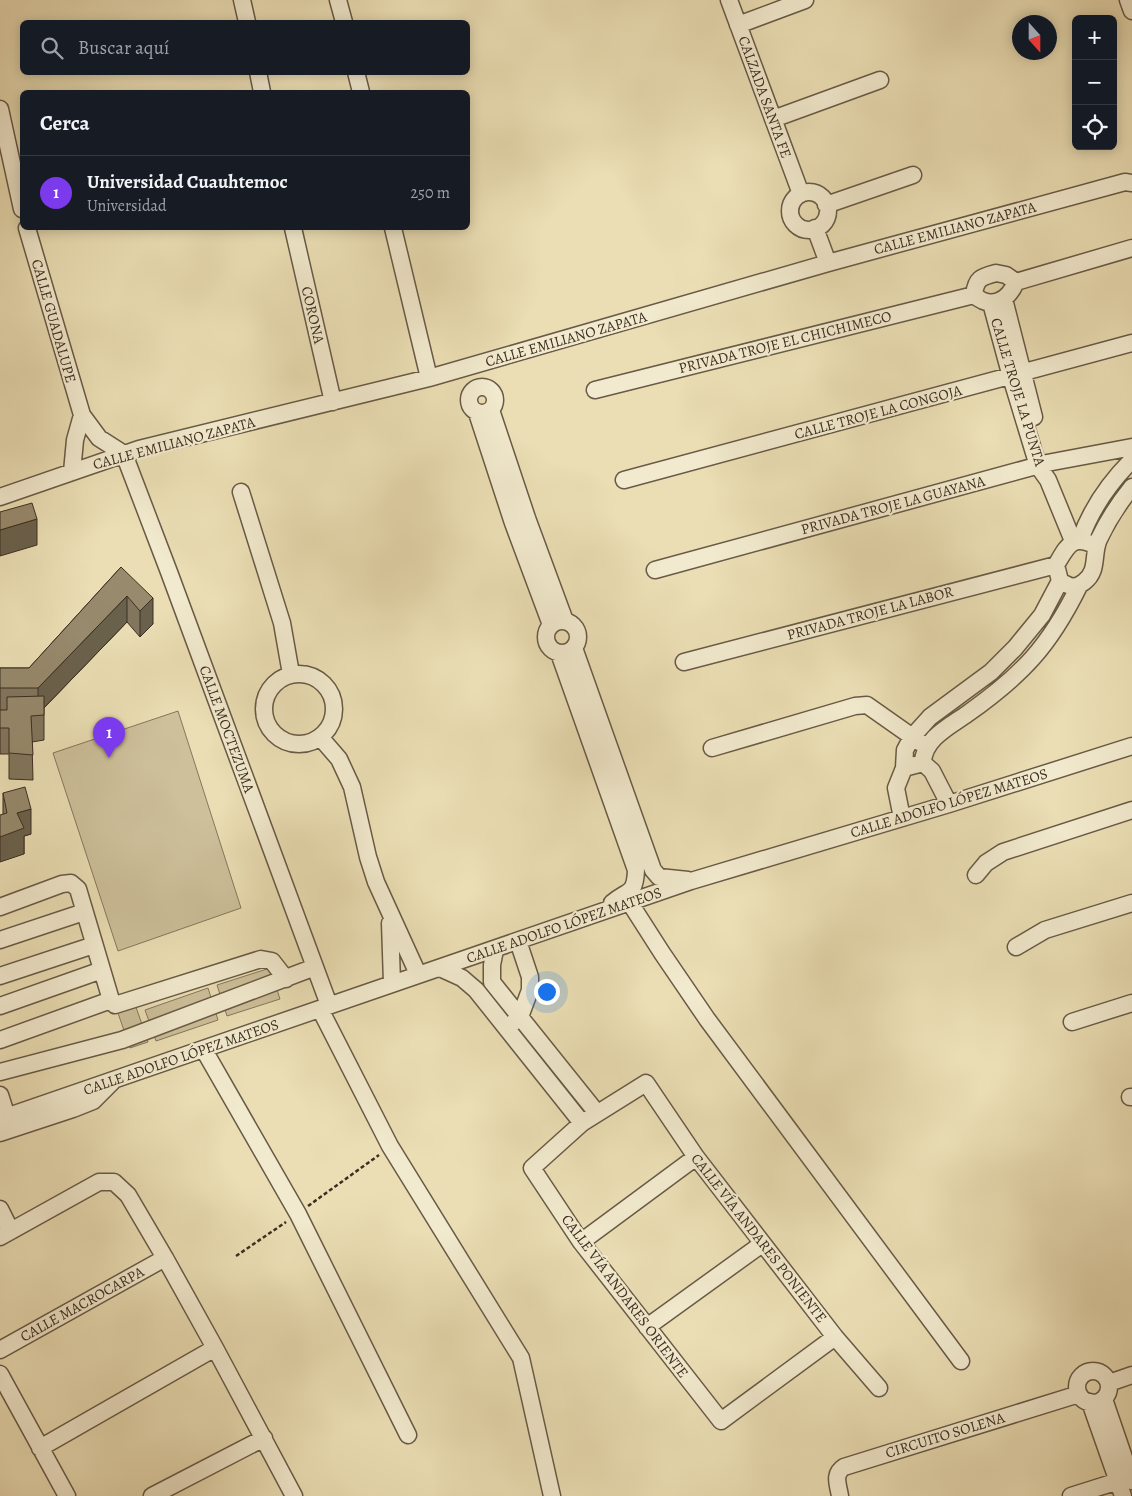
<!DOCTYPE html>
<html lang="es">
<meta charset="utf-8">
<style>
:root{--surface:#171b24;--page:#242831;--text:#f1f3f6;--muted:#9ea1a6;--line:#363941;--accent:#7c3aed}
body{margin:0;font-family:Alegreya,serif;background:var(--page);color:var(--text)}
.controls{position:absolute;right:15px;top:15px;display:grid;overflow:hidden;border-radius:8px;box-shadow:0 2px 12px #0003}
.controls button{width:45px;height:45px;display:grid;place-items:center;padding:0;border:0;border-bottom:1px solid var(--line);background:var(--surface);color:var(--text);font:25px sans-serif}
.compass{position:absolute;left:1012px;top:15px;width:45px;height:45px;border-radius:50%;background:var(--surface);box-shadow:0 2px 12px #0003;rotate:159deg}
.you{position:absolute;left:546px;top:991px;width:18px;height:18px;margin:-12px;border:4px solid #fff;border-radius:50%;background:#1a73e8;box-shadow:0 0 0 8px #1a73e833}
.badge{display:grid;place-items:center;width:32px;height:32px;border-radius:50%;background:var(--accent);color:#fff;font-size:16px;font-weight:700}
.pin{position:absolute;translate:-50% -41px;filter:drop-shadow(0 1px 2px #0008)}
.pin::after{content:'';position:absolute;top:26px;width:18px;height:15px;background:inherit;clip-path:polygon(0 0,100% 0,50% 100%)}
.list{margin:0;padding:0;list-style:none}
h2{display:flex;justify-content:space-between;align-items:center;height:65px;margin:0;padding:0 20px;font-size:21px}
h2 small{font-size:16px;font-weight:400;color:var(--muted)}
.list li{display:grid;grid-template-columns:32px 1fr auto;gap:15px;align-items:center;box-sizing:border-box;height:75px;padding:0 20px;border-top:1px solid var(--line)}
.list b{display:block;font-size:19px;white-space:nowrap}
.list p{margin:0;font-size:16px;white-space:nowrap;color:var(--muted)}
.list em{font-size:16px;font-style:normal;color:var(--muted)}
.icon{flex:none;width:28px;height:28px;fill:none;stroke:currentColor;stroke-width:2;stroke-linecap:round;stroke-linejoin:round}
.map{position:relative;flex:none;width:1132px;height:1496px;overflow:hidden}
.search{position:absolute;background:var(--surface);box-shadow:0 2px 12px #0003;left:20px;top:20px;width:450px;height:55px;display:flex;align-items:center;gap:12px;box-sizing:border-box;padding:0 18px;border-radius:8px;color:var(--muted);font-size:19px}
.panel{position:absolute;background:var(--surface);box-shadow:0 2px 12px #0003;left:20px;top:90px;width:450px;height:140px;border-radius:8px}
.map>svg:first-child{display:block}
.green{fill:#cdc09b;stroke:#84775e}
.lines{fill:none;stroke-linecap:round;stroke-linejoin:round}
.minor-casing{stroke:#685a46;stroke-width:19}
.path{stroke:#3c2e21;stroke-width:2.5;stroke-dasharray:4 2.5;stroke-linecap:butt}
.minor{stroke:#f2eace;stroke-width:16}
.wall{fill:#82775e;stroke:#3c2e21}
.shaded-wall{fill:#6a614c;stroke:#3c2e21}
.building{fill:#978a6d;stroke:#3c2e21}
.labels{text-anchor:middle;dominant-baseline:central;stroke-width:4.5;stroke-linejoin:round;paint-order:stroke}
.street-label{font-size:15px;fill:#3c2e21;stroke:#f2eace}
</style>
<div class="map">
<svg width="1132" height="1496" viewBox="0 0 1132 1496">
<rect width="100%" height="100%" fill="#ebdeb4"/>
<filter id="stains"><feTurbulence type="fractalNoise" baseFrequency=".004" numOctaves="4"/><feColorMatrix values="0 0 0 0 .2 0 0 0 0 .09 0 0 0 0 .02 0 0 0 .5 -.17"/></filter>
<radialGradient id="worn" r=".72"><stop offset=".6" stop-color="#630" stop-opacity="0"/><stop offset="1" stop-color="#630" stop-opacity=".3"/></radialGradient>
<path class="green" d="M 178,711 L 241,908 L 118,951 L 53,753 Z
M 270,968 L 280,999 L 227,1016 L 217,985 Z
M 208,988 L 218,1020 L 156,1041 L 145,1010 Z
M 136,1007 L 148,1042 L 130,1048 L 118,1013 Z"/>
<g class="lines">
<g class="minor-casing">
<path id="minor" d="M 242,0 L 247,22
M 338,0 L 344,22
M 729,0 L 801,194
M 1128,0 L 1132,11
M 738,25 L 805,0
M 258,72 L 262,92
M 356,72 L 361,92
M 0,109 L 22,209
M 773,119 L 880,80
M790 211a19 19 0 1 1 38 0a19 19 0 1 1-38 0Z
M 826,205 L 913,175
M 27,228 L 82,415 L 99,438 L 124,454 L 169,572 L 329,1005
M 293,228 L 333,402
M 393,228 L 429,378
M 815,228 L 828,263
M 996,273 L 1006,275 L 1016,282 C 1008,301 991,310 974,295 C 976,278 981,277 996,273 Z
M 1016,282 L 1132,248
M 1004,299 L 1034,417
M 991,303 L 1011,377 L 1038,466 L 1048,480 L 1073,541
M469 400a13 13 0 1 1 26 0a13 13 0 1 1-26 0Z
M 595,390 L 974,295
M 491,410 L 527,518 L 565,621
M 477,413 L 513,523 L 551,625
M 72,472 L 75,440 L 82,415
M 624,480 L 1132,343
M 241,492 L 282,623 L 291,674
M 0,497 L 139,449 L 429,378 L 828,263 L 1125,182 L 1132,183
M 1080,540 C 1091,509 1109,483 1132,460
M 1096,546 C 1072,534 1068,545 1056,565 L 1060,581 C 1070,587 1075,589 1084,582 C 1099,571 1092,554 1099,539 C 1108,520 1119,503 1132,487
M 655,570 L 1047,463 L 1132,447
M546 637a16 16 0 1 1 32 0a16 16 0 1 1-32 0Z
M 574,648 L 653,870 L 659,877 L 688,880
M 559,653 L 636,870 C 635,896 628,889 612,903
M 684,662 L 1056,565
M264 709a35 35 0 1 1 70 0a35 35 0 1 1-70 0Z
M 320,737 L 339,759 L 352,787 L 368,857 L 376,882 L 418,974
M 712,748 L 855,706 L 867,705 L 921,743
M 923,763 C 923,739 950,726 967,714 C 1022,675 1049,647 1079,586
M 904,768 L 905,750 L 912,737 L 930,717 L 991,672 L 1015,648 L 1042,615 L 1060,581
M 902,818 L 896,788 L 904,768 L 923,763 L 932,771 L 949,804
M 976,875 L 986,863 L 1003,852 L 1132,810
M 630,903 L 662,953 L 707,1019 L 961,1361
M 0,907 L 62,884 L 71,883 L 78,889 L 111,1000 L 115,1005 L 261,959 L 272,961 L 286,979
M 390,923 L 392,983
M 0,940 L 84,912
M 1016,947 L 1045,930 L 1132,903
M 495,950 L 492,965 L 492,982 L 597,1113
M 440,968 L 462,978 L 476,990 L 582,1123
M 0,976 L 94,945
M 0,1006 L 102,970
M 320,1009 L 390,1146 L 521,1358 L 552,1496
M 514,1022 L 520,1017 L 530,990 L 530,977 L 518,941
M 1072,1022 L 1132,1003
M 0,1040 L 111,1000
M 204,1050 L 298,1214 L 408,1435
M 0,1072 L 122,1040 L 315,967
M 0,1095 L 7,1117
M 1130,1097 L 1132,1097
M 0,1119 L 691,881 L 949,804 L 1132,746
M 0,1133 L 73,1109 L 93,1101 L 112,1082
M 0,1209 L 11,1231
M 0,1237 L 99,1182 L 114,1182 L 128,1195 L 165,1258 L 215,1348 L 294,1496
M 581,1242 L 696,1157
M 647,1327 L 762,1244
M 835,1337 L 721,1421 L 581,1242 L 532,1168 L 582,1123 L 646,1083 L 696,1157 L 835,1337 L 879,1388
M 0,1350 L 165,1258
M1077 1387a16 16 0 1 1 32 0a16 16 0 1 1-32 0Z
M 0,1374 L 67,1496
M 1109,1383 L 1132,1375
M 1104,1399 L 1132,1481
M 1090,1402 L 1123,1496
M 40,1448 L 215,1348
M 152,1496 L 264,1438
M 840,1496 C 838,1484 833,1474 844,1467 L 1079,1394
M 1071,1496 L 1128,1478"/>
</g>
<path class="path" d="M 308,1206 L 379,1155
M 236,1256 L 286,1222"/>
<use href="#minor" class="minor"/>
</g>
<path class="wall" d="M 121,567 L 153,624 L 140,637 L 127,622 L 44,708 L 44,740 L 32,742 L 33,780 L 9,779 L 9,754 L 0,754 L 0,668 L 29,668 Z
M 3,793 L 31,834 L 24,836 L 24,854 L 3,814 Z"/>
<path class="shaded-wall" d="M 37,519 L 37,545 L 0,556 L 0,530 Z
M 127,596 L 127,622 L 38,714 L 38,688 Z
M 153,598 L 153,624 L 140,637 L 140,611 Z
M 31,809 L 31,834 L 24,836 L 24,854 L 0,862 L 0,837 L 17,813 Z"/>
<path class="building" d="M 32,503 L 37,519 L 0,530 L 0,512 Z
M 121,567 L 153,598 L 140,611 L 127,596 L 38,688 L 0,688 L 0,668 L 29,668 Z
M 44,696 L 44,715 L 31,716 L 33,755 L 9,753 L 9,728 L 0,728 L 0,710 L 7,710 L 7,697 Z
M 25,787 L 31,809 L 17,813 L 24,828 L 0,837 L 0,815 L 7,813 L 3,793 Z"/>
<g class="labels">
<g class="street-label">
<text transform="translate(765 97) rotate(70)">CALZADA SANTA FE</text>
<text transform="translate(955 228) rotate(-15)">CALLE EMILIANO ZAPATA</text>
<text transform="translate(313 315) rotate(77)">CORONA</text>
<text transform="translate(54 321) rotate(74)">CALLE GUADALUPE</text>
<text transform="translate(566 339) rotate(-16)">CALLE EMILIANO ZAPATA</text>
<text transform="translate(785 342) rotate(-14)">PRIVADA TROJE EL CHICHIMECO</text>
<text transform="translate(1018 392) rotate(73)">CALLE TROJE LA PUNTA</text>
<text transform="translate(878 412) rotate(-15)">CALLE TROJE LA CONGOJA</text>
<text transform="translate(174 443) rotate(-15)">CALLE EMILIANO ZAPATA</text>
<text transform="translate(893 505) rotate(-15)">PRIVADA TROJE LA GUAYANA</text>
<text transform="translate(870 613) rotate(-15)">PRIVADA TROJE LA LABOR</text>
<text transform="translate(227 729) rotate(70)">CALLE MOCTEZUMA</text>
<text transform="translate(949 803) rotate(-17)">CALLE ADOLFO LÓPEZ MATEOS</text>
<text transform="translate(564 925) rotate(-19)">CALLE ADOLFO LÓPEZ MATEOS</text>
<text transform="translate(181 1057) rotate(-19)">CALLE ADOLFO LÓPEZ MATEOS</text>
<text transform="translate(759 1238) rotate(52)">CALLE VÍA ANDARES PONIENTE</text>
<text transform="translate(625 1296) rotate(53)">CALLE VÍA ANDARES ORIENTE</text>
<text transform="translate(82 1304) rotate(-29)">CALLE MACROCARPA</text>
<text transform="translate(945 1435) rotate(-17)">CIRCUITO SOLENA</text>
</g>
</g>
<rect width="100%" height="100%" filter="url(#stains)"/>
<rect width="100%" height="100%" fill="url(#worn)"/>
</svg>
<div class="controls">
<button>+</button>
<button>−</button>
<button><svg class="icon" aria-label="locate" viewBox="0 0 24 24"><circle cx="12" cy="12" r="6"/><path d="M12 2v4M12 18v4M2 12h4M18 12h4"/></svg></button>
</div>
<svg class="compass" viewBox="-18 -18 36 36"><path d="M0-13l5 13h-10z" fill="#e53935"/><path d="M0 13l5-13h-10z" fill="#9ea1a6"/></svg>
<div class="you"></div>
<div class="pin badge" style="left:109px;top:758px">1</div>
<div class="search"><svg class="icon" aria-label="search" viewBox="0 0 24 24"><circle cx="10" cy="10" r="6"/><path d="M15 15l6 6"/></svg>Buscar aquí</div>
<section class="panel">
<h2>Cerca<small></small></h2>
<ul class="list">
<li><span class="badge">1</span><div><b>Universidad Cuauhtemoc</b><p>Universidad</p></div><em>250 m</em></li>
</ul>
</section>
</div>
